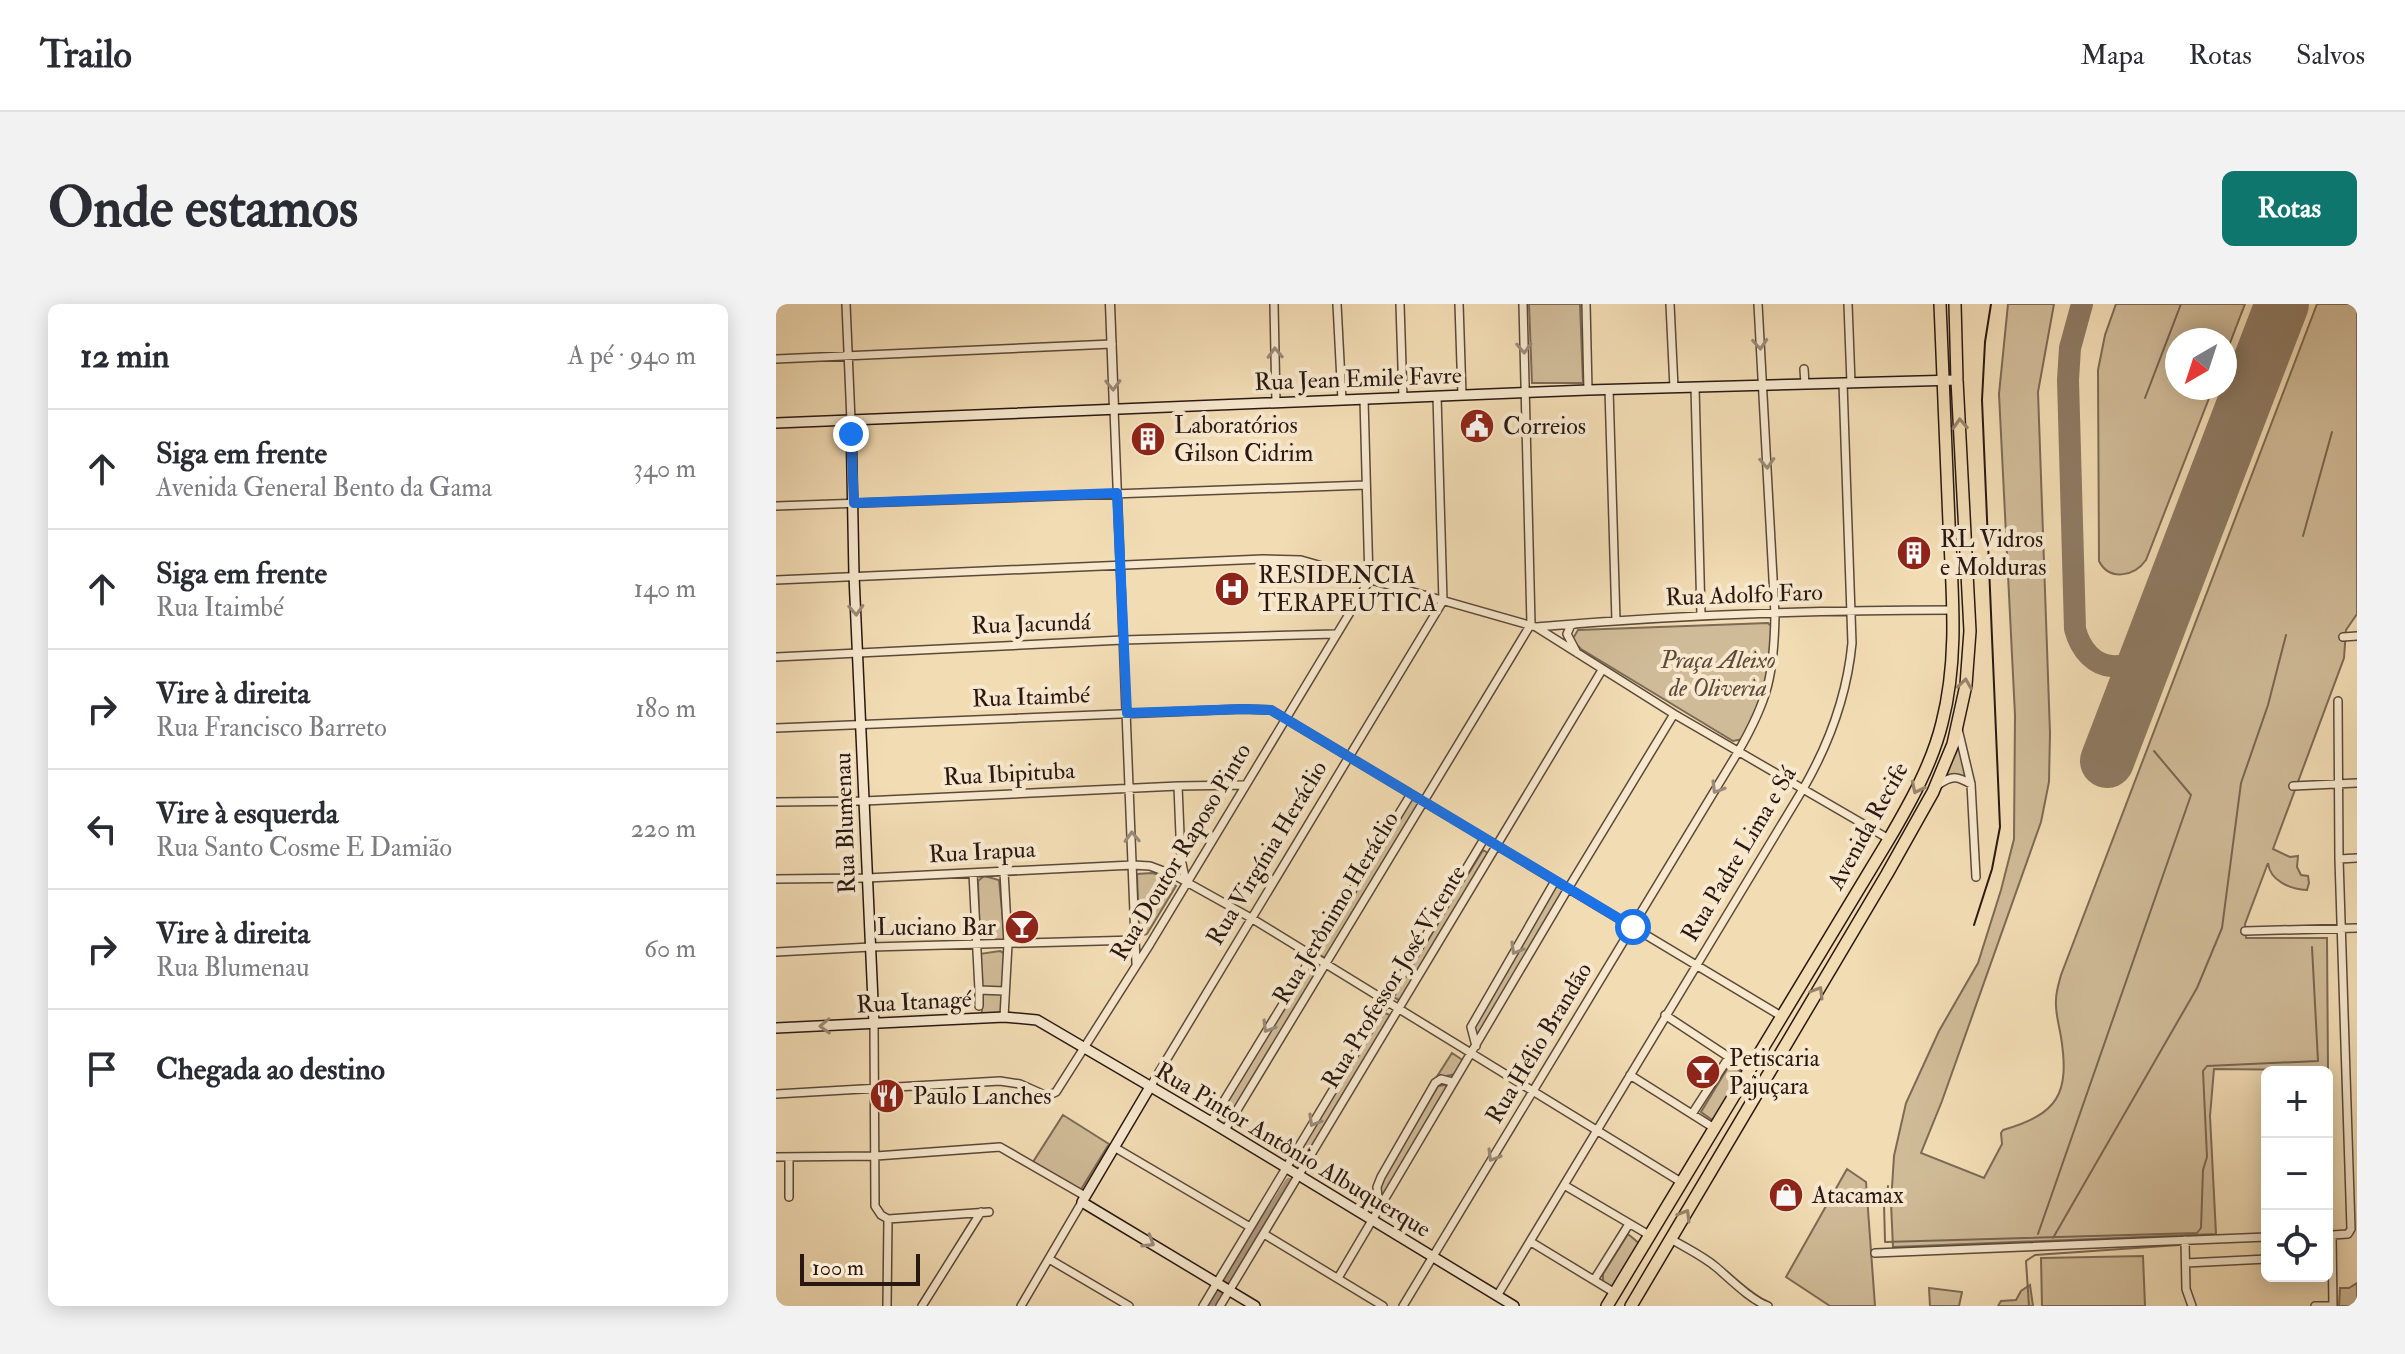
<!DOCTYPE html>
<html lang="pt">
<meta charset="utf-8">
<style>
:root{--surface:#fff;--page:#f2f2f3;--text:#2b2b33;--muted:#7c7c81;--line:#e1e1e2;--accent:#0f766e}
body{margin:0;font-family:"IM FELL Double Pica",serif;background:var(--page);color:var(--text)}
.controls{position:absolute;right:24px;bottom:24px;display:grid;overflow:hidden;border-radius:12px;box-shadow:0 4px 20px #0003}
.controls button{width:72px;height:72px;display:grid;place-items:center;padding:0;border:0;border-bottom:2px solid var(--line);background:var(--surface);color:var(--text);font:40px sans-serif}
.compass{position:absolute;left:1389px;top:24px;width:72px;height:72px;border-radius:50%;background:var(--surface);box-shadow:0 4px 20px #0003;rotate:219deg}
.scale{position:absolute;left:24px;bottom:20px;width:120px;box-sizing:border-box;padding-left:8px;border:4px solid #291812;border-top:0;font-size:22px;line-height:28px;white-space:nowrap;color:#291812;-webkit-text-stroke:6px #f7e8ce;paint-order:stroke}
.stop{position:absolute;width:24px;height:24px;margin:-18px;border:6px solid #1a73e8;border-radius:50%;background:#fff}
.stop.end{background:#1a73e8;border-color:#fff;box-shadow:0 2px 8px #0008}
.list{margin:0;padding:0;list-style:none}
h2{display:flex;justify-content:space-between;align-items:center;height:104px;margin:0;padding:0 32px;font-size:34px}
h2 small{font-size:26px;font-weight:400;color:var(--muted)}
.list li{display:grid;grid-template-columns:52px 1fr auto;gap:24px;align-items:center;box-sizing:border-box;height:120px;padding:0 32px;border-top:2px solid var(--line)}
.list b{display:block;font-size:30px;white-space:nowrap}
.list p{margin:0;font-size:26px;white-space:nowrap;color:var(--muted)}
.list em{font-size:26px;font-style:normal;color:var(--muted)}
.icon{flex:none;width:44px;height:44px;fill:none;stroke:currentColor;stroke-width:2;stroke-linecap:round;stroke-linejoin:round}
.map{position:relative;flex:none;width:1581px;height:1002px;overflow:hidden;border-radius:12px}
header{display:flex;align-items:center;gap:48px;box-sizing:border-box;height:112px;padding:0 40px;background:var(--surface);border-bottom:2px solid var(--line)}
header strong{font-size:38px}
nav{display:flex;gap:44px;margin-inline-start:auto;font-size:28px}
.intro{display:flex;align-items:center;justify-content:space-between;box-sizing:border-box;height:192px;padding:0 48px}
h1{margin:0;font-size:56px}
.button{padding:20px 36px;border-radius:12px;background:var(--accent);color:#fff;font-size:28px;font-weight:700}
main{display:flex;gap:48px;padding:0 48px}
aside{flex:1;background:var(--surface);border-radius:12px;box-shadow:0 4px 20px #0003}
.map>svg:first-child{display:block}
.green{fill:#d0bb98;stroke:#7c6a55;stroke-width:2}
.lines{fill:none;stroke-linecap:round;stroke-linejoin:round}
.stream{stroke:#796552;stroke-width:2}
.canal{stroke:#ae997d;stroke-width:8}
.taxiway{stroke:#8e7a63;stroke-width:22}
.runway{stroke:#8e7a63;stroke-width:54}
.minor-casing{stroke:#5b493a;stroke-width:10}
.tertiary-casing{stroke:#5b493a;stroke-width:11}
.secondary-casing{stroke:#291812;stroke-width:12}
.primary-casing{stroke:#291812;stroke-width:14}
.minor{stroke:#f7e8ce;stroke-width:7}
.tertiary{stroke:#f7e8ce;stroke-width:8}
.secondary{stroke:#f7e8ce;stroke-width:9}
.primary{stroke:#f2dcb4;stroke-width:11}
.tram{stroke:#291812;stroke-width:2}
.oneway{stroke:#9a8a79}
.oneway2{stroke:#98846b}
.route{stroke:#1a73e8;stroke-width:10}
.labels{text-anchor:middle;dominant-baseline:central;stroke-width:8;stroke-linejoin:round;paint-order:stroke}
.street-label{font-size:24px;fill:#291812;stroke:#f7e8ce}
.poi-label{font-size:24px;fill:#291812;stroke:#f7e8ce;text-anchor:start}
.park-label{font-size:24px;font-style:italic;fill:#5b493a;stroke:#f7e8ce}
</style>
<header>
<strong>Trailo</strong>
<nav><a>Mapa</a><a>Rotas</a><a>Salvos</a></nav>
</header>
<div class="intro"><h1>Onde estamos</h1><a class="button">Rotas</a></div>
<main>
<aside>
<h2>12 min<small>A pé · 940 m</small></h2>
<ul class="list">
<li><svg class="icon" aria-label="ahead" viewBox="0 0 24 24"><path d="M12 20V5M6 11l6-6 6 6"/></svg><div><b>Siga em frente</b><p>Avenida General Bento da Gama</p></div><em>340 m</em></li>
<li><svg class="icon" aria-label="ahead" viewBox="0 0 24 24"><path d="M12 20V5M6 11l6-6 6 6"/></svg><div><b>Siga em frente</b><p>Rua Itaimbé</p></div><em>140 m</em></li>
<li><svg class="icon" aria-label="right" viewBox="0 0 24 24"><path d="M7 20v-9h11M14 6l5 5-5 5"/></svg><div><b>Vire à direita</b><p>Rua Francisco Barreto</p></div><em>180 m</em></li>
<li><svg class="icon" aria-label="left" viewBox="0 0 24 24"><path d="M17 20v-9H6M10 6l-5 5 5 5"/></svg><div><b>Vire à esquerda</b><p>Rua Santo Cosme E Damião</p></div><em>220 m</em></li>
<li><svg class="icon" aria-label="right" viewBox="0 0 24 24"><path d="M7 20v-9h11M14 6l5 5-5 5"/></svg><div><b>Vire à direita</b><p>Rua Blumenau</p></div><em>60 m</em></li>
<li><svg class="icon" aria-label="arrive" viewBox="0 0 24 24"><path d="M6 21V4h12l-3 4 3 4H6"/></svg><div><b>Chegada ao destino</b></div></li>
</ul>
</aside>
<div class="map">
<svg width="1581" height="1002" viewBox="0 0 1581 1002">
<rect width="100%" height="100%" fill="#f2dcb4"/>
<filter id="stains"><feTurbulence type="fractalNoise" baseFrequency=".0025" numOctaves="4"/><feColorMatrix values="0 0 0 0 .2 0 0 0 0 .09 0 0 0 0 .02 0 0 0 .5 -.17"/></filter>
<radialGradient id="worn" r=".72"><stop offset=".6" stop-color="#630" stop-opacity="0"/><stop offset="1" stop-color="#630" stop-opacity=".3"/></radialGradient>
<path class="green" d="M 753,0 L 804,0 L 807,79 L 756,79 Z
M 1232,0 L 1278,0 L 1262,88 L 1274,429 L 1273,478 L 1265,518 L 1166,797 L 1145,849 L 1208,874 L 1226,840 L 1225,829 L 1227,826 C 1282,810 1294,790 1285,733 C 1283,721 1279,708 1280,696 C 1280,687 1283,679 1285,671 L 1541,0 L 1581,0 L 1581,310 L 1570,326 L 1568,354 L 1497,545 L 1514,553 L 1522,552 L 1521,563 L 1525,571 L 1532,572 L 1533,579 L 1531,586 C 1514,585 1494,577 1492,559 L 1469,620 L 1470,634 L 1551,634 L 1552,766 L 1438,765 L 1434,812 L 1440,930 L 1117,943 L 1115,899 L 1118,852 L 1130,799 L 1163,727 L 1202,659 L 1225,586 L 1238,535 L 1239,411 L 1223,90 Z
M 1340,0 L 1469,0 L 1449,52 L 1449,36 L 1401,36 L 1401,84 L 1437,84 L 1370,256 C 1358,273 1333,277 1323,257 L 1322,66 L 1329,31 Z
M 992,319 L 996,323 L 992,380 L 967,435 L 957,437 L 805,345 L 796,336 L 802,326 Z
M 1181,430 L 1193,477 C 1182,470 1177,469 1166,476 Z
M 634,492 L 645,498 L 549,654 L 542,650 Z
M 707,546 L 712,549 L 625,697 L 617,693 Z
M 376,569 L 384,571 L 400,582 L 371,630 L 368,631 L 363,627 L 361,570 Z
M 208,572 L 223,576 L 229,638 L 204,641 L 202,577 Z
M 779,581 L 789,587 L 700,741 L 696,723 Z
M 224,647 L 228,649 L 226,709 L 206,711 L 203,650 Z
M 535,660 L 545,665 L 450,822 L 439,815 Z
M 606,708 L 614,711 L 525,867 L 515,862 Z
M 676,749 L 688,757 L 680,770 L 660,774 Z
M 954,760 L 968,770 L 939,818 L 925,808 Z
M 669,781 L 671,784 L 605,900 L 604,880 L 662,782 Z
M 287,811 L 333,840 L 304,887 L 257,858 Z
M 1071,865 L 1090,878 L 1099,1002 L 1054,1002 L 1010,973 Z
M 852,930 L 865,941 L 837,983 L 827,978 L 827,970 Z
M 1367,952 L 1369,1002 L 1266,1002 L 1265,954 Z
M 1581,979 L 1581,1002 L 1563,1002 L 1564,984 L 1573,984 Z
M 1254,981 L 1257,1002 L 1222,1002 L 1225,997 L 1240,996 L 1245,987 Z
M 1153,984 L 1186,988 L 1183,1002 L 1154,1002 Z"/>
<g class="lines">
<path class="stream" d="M 1369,94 L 1405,0
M 1527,232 L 1556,128
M 1112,882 L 1111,896 L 1108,899 L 1109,938 L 1421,929 L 1425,924 L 1427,866 L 1431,853 L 1427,767 L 1431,762 L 1542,757 L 1536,643
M 1262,930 L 1415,491 L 1378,447
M 1277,934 L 1421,684 L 1446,624 L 1465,479 L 1492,401 L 1510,331
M 1253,1002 L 1250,957 L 1259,951 L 1403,941"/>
<path class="canal" d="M 434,1002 L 513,878"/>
<path class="taxiway" d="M 1306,0 L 1294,44 L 1292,76 L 1299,325 C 1311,371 1357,375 1379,333"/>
<path class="runway" d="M 1331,457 L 1506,0"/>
<g class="minor-casing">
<path id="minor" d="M 70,0 L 75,117
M 498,0 L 500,99
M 561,0 L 566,96
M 624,0 L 627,94
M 683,0 L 686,91
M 747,0 L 755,320
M 810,0 L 812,86
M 894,0 L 898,84
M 1072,0 L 1075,79
M 0,55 L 336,40
M 1028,65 L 1029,80
M 919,83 L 925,311
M 833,85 L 840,317
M 338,105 L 360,659
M 0,202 L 590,181
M 0,276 L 487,255 L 525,256 L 760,323 L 898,410 L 1113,535
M 799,320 L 795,321 L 791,330 L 801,349
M 760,323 C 899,311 1038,306 1177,306
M 1567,333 L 1581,332
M 0,353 L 347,336 L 559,330
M 0,424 L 467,405 L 495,406 L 1005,712
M 1182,425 L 1195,480 L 1200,573
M 1162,481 C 1176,471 1181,472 1195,480
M 402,482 L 405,555 L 410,578
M 1517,482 L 1581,479
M 0,498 L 88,497 L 402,482 L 468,481
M 1563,555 L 1581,554
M 228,568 L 232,640 L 228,713
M 197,569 L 203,686 L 229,687
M 0,575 L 91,574 L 357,561 L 374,562 L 398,571 L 475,614 L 905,878
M 1469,627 L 1581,624
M 0,648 L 95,643 L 360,636
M 203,686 L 203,702
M 889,711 L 974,767
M 98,720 L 99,902 L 105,911 L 112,915
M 700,742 L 695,723 L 779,577
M 854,771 L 938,824
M 374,783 L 667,297 L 661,92
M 0,790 L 224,777 L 244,780 L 271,792 L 280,788 L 374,640 L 593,277 L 588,95
M 916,810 L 953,753
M 435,818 L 635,490
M 449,826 L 755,320
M 338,843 L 474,923
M 0,853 L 100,852 L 224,843 L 309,892
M 788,881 L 873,931
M 13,893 L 13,854
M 603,905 L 601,883 L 605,873 L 659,779 L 665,775 L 676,778
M 112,915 L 213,908
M 488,930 L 607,1002
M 895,935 C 910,944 927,952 940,963 C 953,974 976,997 992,1002
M 1409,936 L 1410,985 L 1416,1002
M 755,938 L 839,989
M 1099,949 L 1491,933
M 273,955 L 353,1002
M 1410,959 L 1491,955
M 562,974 L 790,588 L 898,410
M 818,976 L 853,920
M 721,992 L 1027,485 C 1053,440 1071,392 1076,339 L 1067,79
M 111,1002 L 112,915
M 146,1002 L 205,908
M 245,1002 L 306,898
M 427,1002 L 708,535
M 444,1002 L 826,366
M 627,1002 L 962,448 C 992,396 998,371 999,311 L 982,0
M 1539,1002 L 1557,1002
M 1557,1002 L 1556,931 L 1572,930 L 1575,925 L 1563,555 L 1562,397"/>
</g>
<g class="tertiary-casing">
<path id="tertiary" d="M 334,0 L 338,105"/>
</g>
<g class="secondary-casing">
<path id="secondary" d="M 75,117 L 78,272 L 98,720
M 0,119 L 812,86 L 1181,76
M 0,724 L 228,713 L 261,716 L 435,818 L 738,1002
M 374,783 L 306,898 L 479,1002"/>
</g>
<g class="primary-casing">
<path id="primary" d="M 831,1002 L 1113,535 C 1134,499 1156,460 1166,419 C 1183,353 1176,287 1173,219 C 1170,146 1167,73 1164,0
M 855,1002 L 1111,570 L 1157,488 L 1177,440 L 1190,381 L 1194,327 L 1181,76 L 1179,0"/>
</g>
<use href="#minor" class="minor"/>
<use href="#tertiary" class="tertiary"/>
<use href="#secondary" class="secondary"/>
<use href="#primary" class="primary"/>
<path class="tram" d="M 1198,621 L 1216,565 L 1224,523 L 1206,96 L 1209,38 L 1215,0"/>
</g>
<defs><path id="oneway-chevron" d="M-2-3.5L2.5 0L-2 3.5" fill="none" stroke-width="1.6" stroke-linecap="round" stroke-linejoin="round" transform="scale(2)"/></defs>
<g class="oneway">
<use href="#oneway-chevron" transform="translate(984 40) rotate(86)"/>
<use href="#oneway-chevron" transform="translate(748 44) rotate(88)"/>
<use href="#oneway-chevron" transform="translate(499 49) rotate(-92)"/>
<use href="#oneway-chevron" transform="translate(337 81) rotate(88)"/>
<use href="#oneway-chevron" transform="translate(991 159) rotate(87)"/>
<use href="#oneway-chevron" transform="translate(80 306) rotate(87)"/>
<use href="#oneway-chevron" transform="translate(941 484) rotate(121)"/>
<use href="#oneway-chevron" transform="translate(356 533) rotate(-92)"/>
<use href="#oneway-chevron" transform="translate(740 645) rotate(120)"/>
<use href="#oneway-chevron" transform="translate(49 722) rotate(178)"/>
<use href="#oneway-chevron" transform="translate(492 723) rotate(121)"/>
<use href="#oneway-chevron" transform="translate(538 817) rotate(120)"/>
<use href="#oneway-chevron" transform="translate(717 852) rotate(121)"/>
<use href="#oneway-chevron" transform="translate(373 938) rotate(31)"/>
</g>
<g class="oneway2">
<use href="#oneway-chevron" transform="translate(1184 120) rotate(-93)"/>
<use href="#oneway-chevron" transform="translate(1189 380) rotate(-82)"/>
<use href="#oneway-chevron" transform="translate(1141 484) rotate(116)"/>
<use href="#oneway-chevron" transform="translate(1042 688) rotate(-59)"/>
<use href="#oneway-chevron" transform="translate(909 911) rotate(-59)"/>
</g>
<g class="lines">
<path class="route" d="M 75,130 L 78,199 L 341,189 L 351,409 L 467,405 L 495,406 L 857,623"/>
</g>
<defs>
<g id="civic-disc" transform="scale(1.8)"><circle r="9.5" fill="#8f2418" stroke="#f7e8ce"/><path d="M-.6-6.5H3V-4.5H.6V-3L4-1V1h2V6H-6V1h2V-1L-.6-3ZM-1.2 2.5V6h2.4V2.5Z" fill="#fff"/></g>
<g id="building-disc" transform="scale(1.8)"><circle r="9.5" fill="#8f2418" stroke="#f7e8ce"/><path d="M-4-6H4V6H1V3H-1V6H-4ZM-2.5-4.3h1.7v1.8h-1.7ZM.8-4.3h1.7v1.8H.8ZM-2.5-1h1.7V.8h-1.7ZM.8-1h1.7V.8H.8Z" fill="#fff"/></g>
<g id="hospital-disc" transform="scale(1.8)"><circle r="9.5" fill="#8f2418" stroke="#f7e8ce"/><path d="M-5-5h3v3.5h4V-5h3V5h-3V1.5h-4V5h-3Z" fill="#fff"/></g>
<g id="bar-disc" transform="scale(1.8)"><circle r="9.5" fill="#8f2418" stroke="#f7e8ce"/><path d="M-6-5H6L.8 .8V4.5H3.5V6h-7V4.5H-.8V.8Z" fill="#fff"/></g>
<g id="restaurant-disc" transform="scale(1.8)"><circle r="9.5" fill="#8f2418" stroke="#f7e8ce"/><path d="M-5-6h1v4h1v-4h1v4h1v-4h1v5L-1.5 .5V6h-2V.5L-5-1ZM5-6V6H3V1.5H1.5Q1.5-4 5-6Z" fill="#fff"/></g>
<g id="shop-disc" transform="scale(1.8)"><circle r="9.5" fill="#8f2418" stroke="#f7e8ce"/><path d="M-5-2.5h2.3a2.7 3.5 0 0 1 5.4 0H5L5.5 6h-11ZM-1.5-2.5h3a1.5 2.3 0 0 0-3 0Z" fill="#fff"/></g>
</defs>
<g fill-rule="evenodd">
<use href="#civic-disc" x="701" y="122"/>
<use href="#building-disc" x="372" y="135"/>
<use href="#building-disc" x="1138" y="249"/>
<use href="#hospital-disc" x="456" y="285"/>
<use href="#bar-disc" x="246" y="623"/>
<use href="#bar-disc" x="927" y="768"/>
<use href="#restaurant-disc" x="111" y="792"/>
<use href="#shop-disc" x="1010" y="891"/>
</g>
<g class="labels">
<g class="street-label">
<text transform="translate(582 75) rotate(-2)">Rua Jean Emile Favre</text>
<text transform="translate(968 291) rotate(-2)">Rua Adolfo Faro</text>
<text transform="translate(255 320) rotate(-2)">Rua Jacundá</text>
<text transform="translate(255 393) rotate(-2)">Rua Itaimbé</text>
<text transform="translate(233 470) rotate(-3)">Rua Ibipituba</text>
<text transform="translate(69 519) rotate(-92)">Rua Blumenau</text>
<text transform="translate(1092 522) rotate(-61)">Avenida Recife</text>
<text transform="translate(206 548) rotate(-3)">Rua Irapua</text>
<text transform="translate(405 548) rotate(-59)">Rua Doutor Raposo Pinto</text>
<text transform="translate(491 549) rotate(-59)">Rua Virgínia Heráclio</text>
<text transform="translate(963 550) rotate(-59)">Rua Padre Lima e Sá</text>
<text transform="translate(560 604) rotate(-59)">Rua Jerônimo Heráclio</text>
<text transform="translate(618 673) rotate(-59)">Rua Professor José Vicente</text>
<text transform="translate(138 698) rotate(-3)">Rua Itanagé</text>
<text transform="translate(763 739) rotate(-59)">Rua Hélio Brandão</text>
<text transform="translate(517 846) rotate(31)">Rua Pintor Antônio Albuquerque</text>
</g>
<g class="poi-label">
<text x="398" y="121">Laboratórios<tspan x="398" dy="28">Gilson Cidrim</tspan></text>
<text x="727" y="122">Correios</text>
<text x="1164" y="235">RL Vidros<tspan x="1164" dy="28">e Molduras</tspan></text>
<text x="482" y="271">RESIDENCIA<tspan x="482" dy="28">TERAPEUTICA</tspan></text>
<text x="220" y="623" text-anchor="end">Luciano Bar</text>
<text x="953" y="754">Petiscaria<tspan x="953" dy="28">Pajuçara</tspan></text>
<text x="137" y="792">Paulo Lanches</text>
<text x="1036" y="891">Atacamax</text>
</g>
<g class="park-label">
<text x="942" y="356">Praça Aleixo<tspan x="942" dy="28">de Oliveria</tspan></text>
</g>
</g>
<rect width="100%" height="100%" filter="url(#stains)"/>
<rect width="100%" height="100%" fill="url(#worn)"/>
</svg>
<div class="controls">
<button>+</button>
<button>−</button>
<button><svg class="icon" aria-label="locate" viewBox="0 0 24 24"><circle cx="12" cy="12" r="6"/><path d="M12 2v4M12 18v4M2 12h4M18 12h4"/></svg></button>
</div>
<svg class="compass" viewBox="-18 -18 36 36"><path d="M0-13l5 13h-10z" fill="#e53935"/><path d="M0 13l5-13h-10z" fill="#7c7c81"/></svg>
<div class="scale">100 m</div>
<div class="stop" style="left:857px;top:623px"></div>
<div class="stop end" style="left:75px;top:130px"></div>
</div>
</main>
